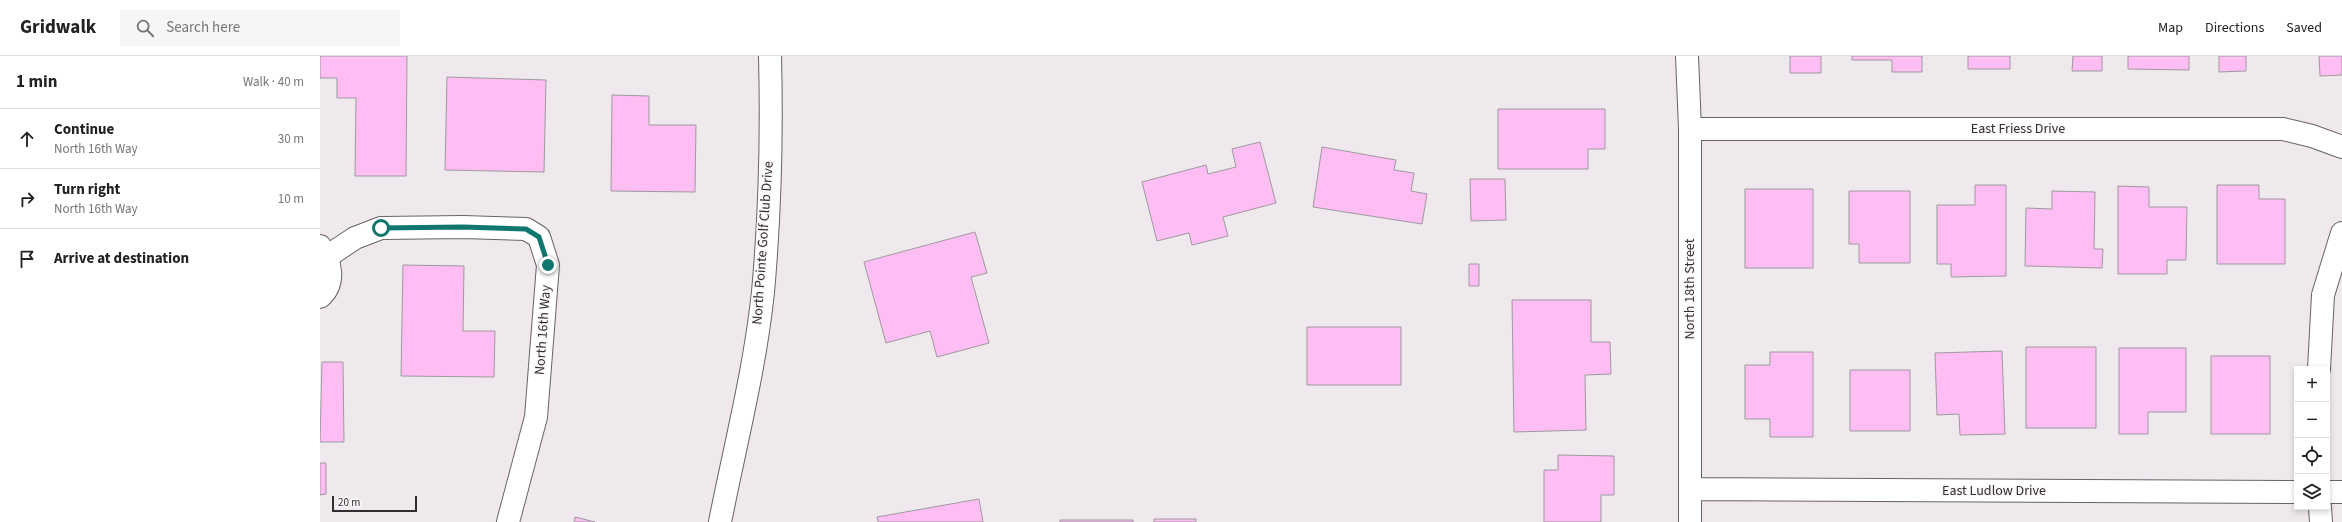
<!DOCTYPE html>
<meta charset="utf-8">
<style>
:root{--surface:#fff;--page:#f6f6f6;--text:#222;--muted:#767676;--line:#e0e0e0}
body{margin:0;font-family:"Source Sans 3",sans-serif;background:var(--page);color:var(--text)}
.controls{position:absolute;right:12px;bottom:12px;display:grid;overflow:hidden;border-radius:0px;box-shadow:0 2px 6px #0003}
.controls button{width:36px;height:36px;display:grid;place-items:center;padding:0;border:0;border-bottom:1px solid var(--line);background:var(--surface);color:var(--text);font:20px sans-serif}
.scale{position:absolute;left:12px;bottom:10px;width:85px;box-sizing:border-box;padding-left:4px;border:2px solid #302e30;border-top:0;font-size:11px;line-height:14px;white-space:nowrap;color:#302e30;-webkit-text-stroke:3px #fcf7fb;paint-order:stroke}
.stop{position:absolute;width:12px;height:12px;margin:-9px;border:3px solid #0f766e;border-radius:50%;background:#fff}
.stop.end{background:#0f766e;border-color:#fff;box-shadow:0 1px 4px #0008}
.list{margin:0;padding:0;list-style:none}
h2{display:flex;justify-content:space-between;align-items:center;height:52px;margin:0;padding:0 16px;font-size:17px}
h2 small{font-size:13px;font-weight:400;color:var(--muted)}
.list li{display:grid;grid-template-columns:26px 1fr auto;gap:12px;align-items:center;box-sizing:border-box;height:60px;padding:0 16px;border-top:1px solid var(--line)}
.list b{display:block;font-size:15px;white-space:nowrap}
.list p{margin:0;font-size:13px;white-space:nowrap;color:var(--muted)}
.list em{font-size:13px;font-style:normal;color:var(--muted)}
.icon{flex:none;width:22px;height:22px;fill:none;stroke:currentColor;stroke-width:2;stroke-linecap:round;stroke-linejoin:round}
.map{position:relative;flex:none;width:2022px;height:466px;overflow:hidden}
header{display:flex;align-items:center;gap:24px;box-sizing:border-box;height:56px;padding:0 20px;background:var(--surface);border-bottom:1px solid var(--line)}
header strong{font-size:19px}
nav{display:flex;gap:22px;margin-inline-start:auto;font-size:14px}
.search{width:280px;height:36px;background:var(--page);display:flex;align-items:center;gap:10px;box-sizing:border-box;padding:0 14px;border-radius:0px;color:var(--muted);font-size:15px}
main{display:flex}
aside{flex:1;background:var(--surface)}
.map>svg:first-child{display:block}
.building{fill:#febef4;stroke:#9e999d}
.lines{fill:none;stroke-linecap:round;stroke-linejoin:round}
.minor-casing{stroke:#686367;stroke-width:24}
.minor{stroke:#fff;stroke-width:22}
.route{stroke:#0f766e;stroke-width:5}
.labels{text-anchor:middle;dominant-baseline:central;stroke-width:3;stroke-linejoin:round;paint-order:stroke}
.street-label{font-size:14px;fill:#302e30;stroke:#fcf7fb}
</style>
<header>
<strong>Gridwalk</strong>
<div class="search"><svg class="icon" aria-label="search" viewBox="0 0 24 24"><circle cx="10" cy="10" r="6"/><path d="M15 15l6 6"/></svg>Search here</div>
<nav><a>Map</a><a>Directions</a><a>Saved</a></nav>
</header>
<main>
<aside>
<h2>1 min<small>Walk · 40 m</small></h2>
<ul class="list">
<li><svg class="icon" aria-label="ahead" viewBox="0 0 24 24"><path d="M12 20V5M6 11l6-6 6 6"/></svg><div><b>Continue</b><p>North 16th Way</p></div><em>30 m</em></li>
<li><svg class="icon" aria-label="right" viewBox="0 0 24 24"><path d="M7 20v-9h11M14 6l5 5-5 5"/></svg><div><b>Turn right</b><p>North 16th Way</p></div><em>10 m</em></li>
<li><svg class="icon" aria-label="arrive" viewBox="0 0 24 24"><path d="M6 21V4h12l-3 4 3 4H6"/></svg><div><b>Arrive at destination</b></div></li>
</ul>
</aside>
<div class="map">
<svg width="2022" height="466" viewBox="0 0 2022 466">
<rect width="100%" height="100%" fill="#efe9ee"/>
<path class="building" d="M 0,0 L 87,0 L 86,120 L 35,120 L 36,42 L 17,42 L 17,22 L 0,22 Z
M 1470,0 L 1501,0 L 1501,17 L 1470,17 Z
M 1532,0 L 1602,0 L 1602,16 L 1572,16 L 1572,4 L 1532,4 Z
M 1648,0 L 1690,0 L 1690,13 L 1648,13 Z
M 1753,0 L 1782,0 L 1782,15 L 1752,15 Z
M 1808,0 L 1869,0 L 1869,14 L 1808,13 Z
M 1899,0 L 1926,0 L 1926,15 L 1899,16 Z
M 1999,0 L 2022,0 L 2022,19 L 2000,20 Z
M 127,21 L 226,24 L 224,116 L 125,114 Z
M 292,39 L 329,40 L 329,69 L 376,69 L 375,136 L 291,135 Z
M 1178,53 L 1285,53 L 1285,93 L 1268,93 L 1268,113 L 1178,113 Z
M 940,86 L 956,147 L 903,161 L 908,180 L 872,189 L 869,177 L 837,185 L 822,126 L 886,109 L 888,118 L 916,111 L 912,93 Z
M 1002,91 L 1076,104 L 1074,114 L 1094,117 L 1091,135 L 1107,138 L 1102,168 L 993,151 Z
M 1150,123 L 1185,123 L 1186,164 L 1151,165 Z
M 1655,129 L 1686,129 L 1686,220 L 1631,221 L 1631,208 L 1617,208 L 1617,149 L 1655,149 Z
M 1897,129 L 1939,129 L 1939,143 L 1965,143 L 1965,208 L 1897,208 Z
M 1798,130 L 1829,131 L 1829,151 L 1867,151 L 1866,204 L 1847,204 L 1847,218 L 1798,218 Z
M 1425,133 L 1493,133 L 1493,212 L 1425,212 Z
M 1529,135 L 1590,135 L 1590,207 L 1539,207 L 1539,188 L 1529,188 Z
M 1732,135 L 1775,136 L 1774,193 L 1783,193 L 1782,212 L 1705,210 L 1706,152 L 1732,153 Z
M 655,176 L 667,217 L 651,221 L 669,287 L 617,301 L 610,275 L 566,287 L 544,206 Z
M 1149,208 L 1159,208 L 1159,230 L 1149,230 Z
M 83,209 L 144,210 L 143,275 L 175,275 L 174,321 L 81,320 Z
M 1192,244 L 1271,244 L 1271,286 L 1290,286 L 1291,318 L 1265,319 L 1266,374 L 1194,376 Z
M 987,271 L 1081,271 L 1081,329 L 987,329 Z
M 1706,291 L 1776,291 L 1776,372 L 1706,372 Z
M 1799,292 L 1866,292 L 1866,356 L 1828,356 L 1828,378 L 1799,378 Z
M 1682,295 L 1685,378 L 1640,379 L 1639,358 L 1617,359 L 1615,297 Z
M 1450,296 L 1493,296 L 1493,381 L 1450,381 L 1450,363 L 1425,363 L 1425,309 L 1450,309 Z
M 1891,300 L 1950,300 L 1950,378 L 1891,378 Z
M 2,306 L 23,306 L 24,386 L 0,386 Z
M 1530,314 L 1590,314 L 1590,375 L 1530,375 Z
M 1238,399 L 1294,400 L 1294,439 L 1281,439 L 1281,466 L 1224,466 L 1224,414 L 1238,414 Z
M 0,407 L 6,407 L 6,438 L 0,439 Z
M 659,443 L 663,466 L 558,466 L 557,461 Z
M 255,461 L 275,466 L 254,466 Z
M 834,463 L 876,463 L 876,466 L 834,466 Z
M 740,464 L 813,464 L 813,466 L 740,466 Z"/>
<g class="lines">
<g class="minor-casing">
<path id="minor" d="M 1367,0 L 1370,73 L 1370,466
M 1370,73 L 1963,73 L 1992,80 L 2022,91
M 0,190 C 11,205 16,227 0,241
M 8,200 L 35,182 L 61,172 L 143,171 L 206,173 L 219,181 L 228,209 L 216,361 L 188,466
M 1999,313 L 2003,239 L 2022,177
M 1370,433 L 1977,436
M 2007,436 L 2022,436
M 2000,451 L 2001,466
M 400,466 C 415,390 435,313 443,236 C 450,158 452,78 450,0"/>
</g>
<use href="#minor" class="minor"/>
</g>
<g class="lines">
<path class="route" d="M 61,172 L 143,171 L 206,173 L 219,181 L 228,209"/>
</g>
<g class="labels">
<g class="street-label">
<text x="1698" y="73">East Friess Drive</text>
<text transform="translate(443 187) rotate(-86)">North Pointe Golf Club Drive</text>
<text transform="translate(1370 233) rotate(-90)">North 18th Street</text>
<text transform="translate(223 274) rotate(-86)">North 16th Way</text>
<text x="1674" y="435">East Ludlow Drive</text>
</g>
</g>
</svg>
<div class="controls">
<button>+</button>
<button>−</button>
<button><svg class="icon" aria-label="locate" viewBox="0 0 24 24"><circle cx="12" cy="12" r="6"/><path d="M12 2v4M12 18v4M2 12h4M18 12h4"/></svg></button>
<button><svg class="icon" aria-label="layers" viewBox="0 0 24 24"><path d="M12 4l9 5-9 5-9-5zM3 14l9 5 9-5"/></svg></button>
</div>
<div class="scale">20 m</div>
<div class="stop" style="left:61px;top:172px"></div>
<div class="stop end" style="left:228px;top:209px"></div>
</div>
</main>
